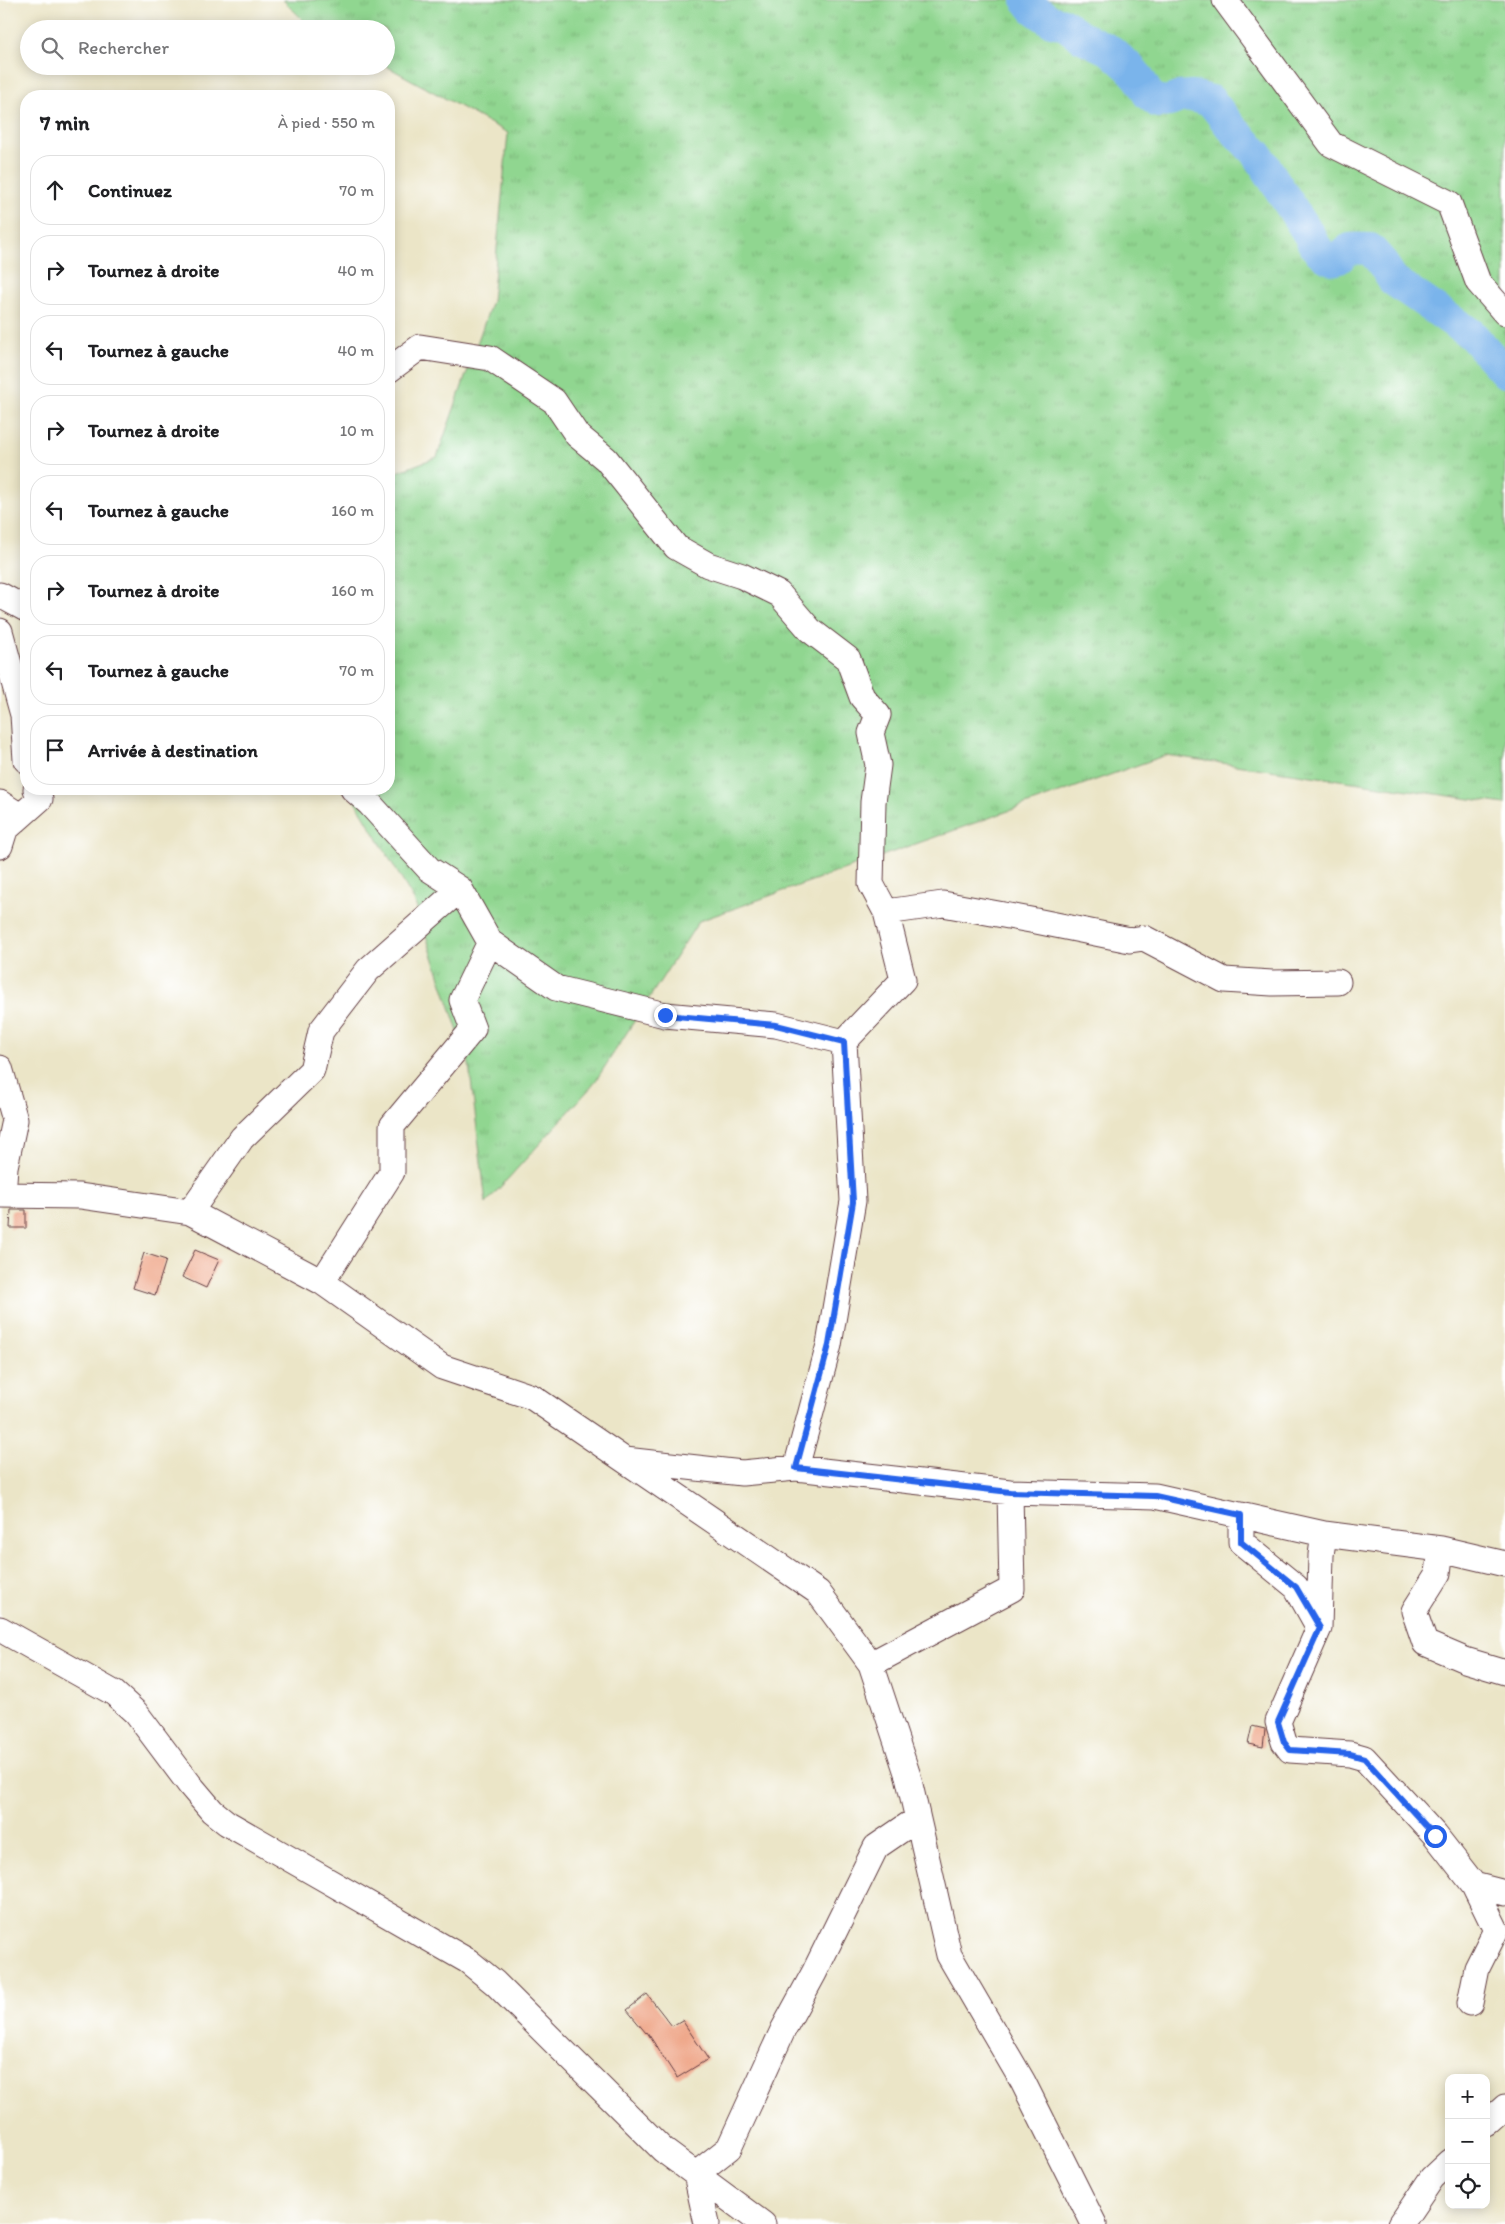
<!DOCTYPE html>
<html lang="fr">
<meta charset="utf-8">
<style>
:root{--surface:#fff;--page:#f2f2f2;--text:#202124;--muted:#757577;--line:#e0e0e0}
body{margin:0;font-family:Itim,sans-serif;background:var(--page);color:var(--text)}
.controls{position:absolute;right:15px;bottom:15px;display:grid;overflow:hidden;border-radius:10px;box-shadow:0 2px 12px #0003}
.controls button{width:45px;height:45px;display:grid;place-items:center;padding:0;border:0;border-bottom:1px solid var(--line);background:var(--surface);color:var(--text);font:25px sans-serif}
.stop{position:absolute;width:15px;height:15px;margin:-11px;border:4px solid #2563eb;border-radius:50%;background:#fff}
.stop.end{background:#2563eb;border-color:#fff;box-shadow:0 1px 5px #0008}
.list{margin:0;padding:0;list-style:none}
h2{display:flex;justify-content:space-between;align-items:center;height:65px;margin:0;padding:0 20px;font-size:21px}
h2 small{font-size:16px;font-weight:400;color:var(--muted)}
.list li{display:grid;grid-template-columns:32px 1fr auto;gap:15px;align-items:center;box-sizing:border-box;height:70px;margin:0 10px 10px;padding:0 10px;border:1px solid var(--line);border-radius:20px}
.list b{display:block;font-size:19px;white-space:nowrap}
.list em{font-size:16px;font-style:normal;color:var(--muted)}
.icon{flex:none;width:28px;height:28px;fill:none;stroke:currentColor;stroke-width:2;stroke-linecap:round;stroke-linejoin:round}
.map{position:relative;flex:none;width:1505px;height:2224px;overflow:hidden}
.search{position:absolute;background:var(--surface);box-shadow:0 2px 12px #0003;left:20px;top:20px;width:375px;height:55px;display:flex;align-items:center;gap:12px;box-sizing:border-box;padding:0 18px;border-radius:28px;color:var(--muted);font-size:19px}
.panel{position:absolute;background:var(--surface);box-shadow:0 2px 12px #0003;left:20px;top:90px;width:375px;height:705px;border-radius:20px}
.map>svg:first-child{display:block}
.grass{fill:url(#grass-tufts);stroke:#6d7a5e}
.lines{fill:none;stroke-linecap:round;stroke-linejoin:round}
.river{stroke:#7ab4eb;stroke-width:32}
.building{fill:#efa78a}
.minor-casing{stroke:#623d42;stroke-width:27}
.minor{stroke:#fff;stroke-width:25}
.route{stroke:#2563eb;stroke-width:6}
</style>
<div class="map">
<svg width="1505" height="2224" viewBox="0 0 1505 2224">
<defs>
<pattern id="grass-tufts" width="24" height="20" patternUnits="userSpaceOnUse" patternTransform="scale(1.25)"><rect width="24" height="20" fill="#90d690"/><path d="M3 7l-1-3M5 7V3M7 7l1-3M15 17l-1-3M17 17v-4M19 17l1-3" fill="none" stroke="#7eb77c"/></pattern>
</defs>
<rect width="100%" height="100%" fill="#fff"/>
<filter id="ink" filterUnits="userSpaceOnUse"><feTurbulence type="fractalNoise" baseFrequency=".02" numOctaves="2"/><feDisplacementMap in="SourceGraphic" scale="10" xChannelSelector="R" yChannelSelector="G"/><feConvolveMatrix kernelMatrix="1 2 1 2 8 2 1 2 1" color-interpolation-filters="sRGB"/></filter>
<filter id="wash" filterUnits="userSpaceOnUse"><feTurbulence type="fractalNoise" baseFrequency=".0096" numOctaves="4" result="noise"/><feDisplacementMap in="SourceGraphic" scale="20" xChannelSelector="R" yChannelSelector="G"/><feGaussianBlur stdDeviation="1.12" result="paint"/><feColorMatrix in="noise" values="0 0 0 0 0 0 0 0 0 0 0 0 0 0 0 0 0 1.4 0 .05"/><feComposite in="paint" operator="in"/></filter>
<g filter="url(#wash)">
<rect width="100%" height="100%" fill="#ebe5c7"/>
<path class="grass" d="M 283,0 L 1505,0 L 1505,804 L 1166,755 L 699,921 L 593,1085 L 486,1203 L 469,1064 L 414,900 L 348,789 L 389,789 L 389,475 L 437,457 L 492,301 L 508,133 L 386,66 L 386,29 L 317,29 L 306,23 Z"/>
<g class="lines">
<path class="river" d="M 1027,0 L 1034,9 L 1051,21 L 1064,24 L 1082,37 L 1111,51 L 1130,68 L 1139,78 L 1148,94 L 1158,102 L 1170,101 L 1180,97 L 1192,96 L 1211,101 L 1231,127 L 1258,155 L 1311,238 C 1313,246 1327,262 1337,259 C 1342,257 1345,251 1350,249 C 1356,248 1365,249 1370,249 L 1380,260 L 1393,280 L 1471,334 L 1505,372"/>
</g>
<g id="blocks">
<path class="building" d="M 11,1210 L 26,1210 L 26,1228 L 10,1228 Z
M 195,1250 L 219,1260 L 206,1288 L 182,1277 Z
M 144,1253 L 166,1260 L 155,1295 L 133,1288 Z
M 1252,1726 L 1265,1729 L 1263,1747 L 1248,1744 Z
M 647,1994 L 672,2026 L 682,2020 L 708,2059 L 677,2078 L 647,2032 L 646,2033 L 627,2010 Z"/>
</g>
</g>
<g filter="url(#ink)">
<use href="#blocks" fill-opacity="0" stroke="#623d42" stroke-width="1"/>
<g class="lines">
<g class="minor-casing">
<path id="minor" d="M 1225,0 L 1331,144 L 1449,203 L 1478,282 L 1505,313
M 389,370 L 420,347 L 490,358 L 554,401 L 577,435 L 606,459 L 676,547 L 708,565 L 742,576 L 779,594 L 810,630 L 848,659 L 862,697 L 878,715 L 871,733 L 878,765 L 873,802 L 871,884 L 886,912 L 903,980 L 844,1042
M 0,595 L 26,609
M 0,631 L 23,715 L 26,760
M 353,789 L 369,803 L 429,869 L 460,889
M 0,803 L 20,816
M 0,846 L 5,830 L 40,799 L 36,789
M 886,912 L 943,904 L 1036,921 L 1130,940 L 1144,938 L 1224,980 L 1272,983 L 1338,982
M 0,1068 L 15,1120 L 5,1167 L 3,1195
M 0,1195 L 80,1196 L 190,1212 L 322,1282 L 442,1367 L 532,1397 L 818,1592 L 871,1664 L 908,1776 L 949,1955 L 1023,2082 L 1094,2224
M 190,1212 L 242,1138 L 312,1070 L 321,1031 L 368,970 L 460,889 L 490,942
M 322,1282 L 392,1172 L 392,1126 L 473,1029 L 462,1000 L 490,942 L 556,988 L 665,1015 L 776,1025 L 844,1042 L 853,1201 L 829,1345 L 796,1468
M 625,1460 L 742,1473 L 796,1468 L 1010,1492 L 1155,1496 L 1324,1534 L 1441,1549 L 1505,1564
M 1241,1515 L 1241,1542 L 1296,1587 L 1319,1628 L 1278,1722 L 1284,1742 L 1290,1750 L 1350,1754 L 1364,1758 L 1435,1835 L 1474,1885 L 1496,1930 L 1477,1968 L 1470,2003
M 1441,1549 L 1438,1573 L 1414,1611 L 1425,1643 L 1465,1660 L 1505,1672
M 1319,1628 L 1321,1555 L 1324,1534
M 0,1629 L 114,1693 L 136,1713 L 190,1785 L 212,1811 L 227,1823 L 468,1961 L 495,1983 L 663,2150 L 763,2224
M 871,1664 L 1012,1589 L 1010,1492
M 1474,1885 L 1505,1893
M 1486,2124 L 1505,2107
M 707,2224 L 696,2174 L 729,2148 L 783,2030 L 814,1973 L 876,1847 L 917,1819
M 1401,2224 L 1432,2178 L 1449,2162"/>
</g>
<use href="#minor" class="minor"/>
</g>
</g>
<g class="lines" filter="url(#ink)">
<path class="route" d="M 665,1015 L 776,1025 L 844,1042 L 853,1202 L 829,1345 L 796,1468 L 1010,1492 L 1155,1496 L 1241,1515 L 1241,1542 L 1296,1587 L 1320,1628 L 1278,1722 L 1284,1742 L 1290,1750 L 1350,1754 L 1364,1758 L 1435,1836"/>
</g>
</svg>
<div class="controls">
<button>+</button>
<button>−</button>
<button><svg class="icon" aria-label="locate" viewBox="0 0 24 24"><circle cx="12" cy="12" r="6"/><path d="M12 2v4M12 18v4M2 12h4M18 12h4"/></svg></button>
</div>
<div class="stop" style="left:1435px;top:1836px"></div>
<div class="stop end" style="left:665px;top:1015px"></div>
<div class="search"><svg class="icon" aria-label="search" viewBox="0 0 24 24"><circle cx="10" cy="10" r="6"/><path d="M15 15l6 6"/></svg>Rechercher</div>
<section class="panel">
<h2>7 min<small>À pied · 550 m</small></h2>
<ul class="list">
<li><svg class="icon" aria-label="ahead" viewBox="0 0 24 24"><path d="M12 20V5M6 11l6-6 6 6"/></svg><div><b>Continuez</b></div><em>70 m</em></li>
<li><svg class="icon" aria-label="right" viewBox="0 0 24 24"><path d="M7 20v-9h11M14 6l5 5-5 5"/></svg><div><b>Tournez à droite</b></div><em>40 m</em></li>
<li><svg class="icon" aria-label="left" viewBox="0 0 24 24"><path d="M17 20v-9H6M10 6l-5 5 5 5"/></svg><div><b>Tournez à gauche</b></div><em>40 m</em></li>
<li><svg class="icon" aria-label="right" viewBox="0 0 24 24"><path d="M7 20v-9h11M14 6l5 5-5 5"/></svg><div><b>Tournez à droite</b></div><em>10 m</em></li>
<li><svg class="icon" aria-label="left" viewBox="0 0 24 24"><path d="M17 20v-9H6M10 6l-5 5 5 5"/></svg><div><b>Tournez à gauche</b></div><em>160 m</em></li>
<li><svg class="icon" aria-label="right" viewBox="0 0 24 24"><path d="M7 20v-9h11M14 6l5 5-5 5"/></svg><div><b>Tournez à droite</b></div><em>160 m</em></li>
<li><svg class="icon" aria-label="left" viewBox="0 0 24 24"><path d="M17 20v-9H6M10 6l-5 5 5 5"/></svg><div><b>Tournez à gauche</b></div><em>70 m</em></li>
<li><svg class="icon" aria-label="arrive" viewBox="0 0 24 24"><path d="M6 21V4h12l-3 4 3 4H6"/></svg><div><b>Arrivée à destination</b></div></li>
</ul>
</section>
</div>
